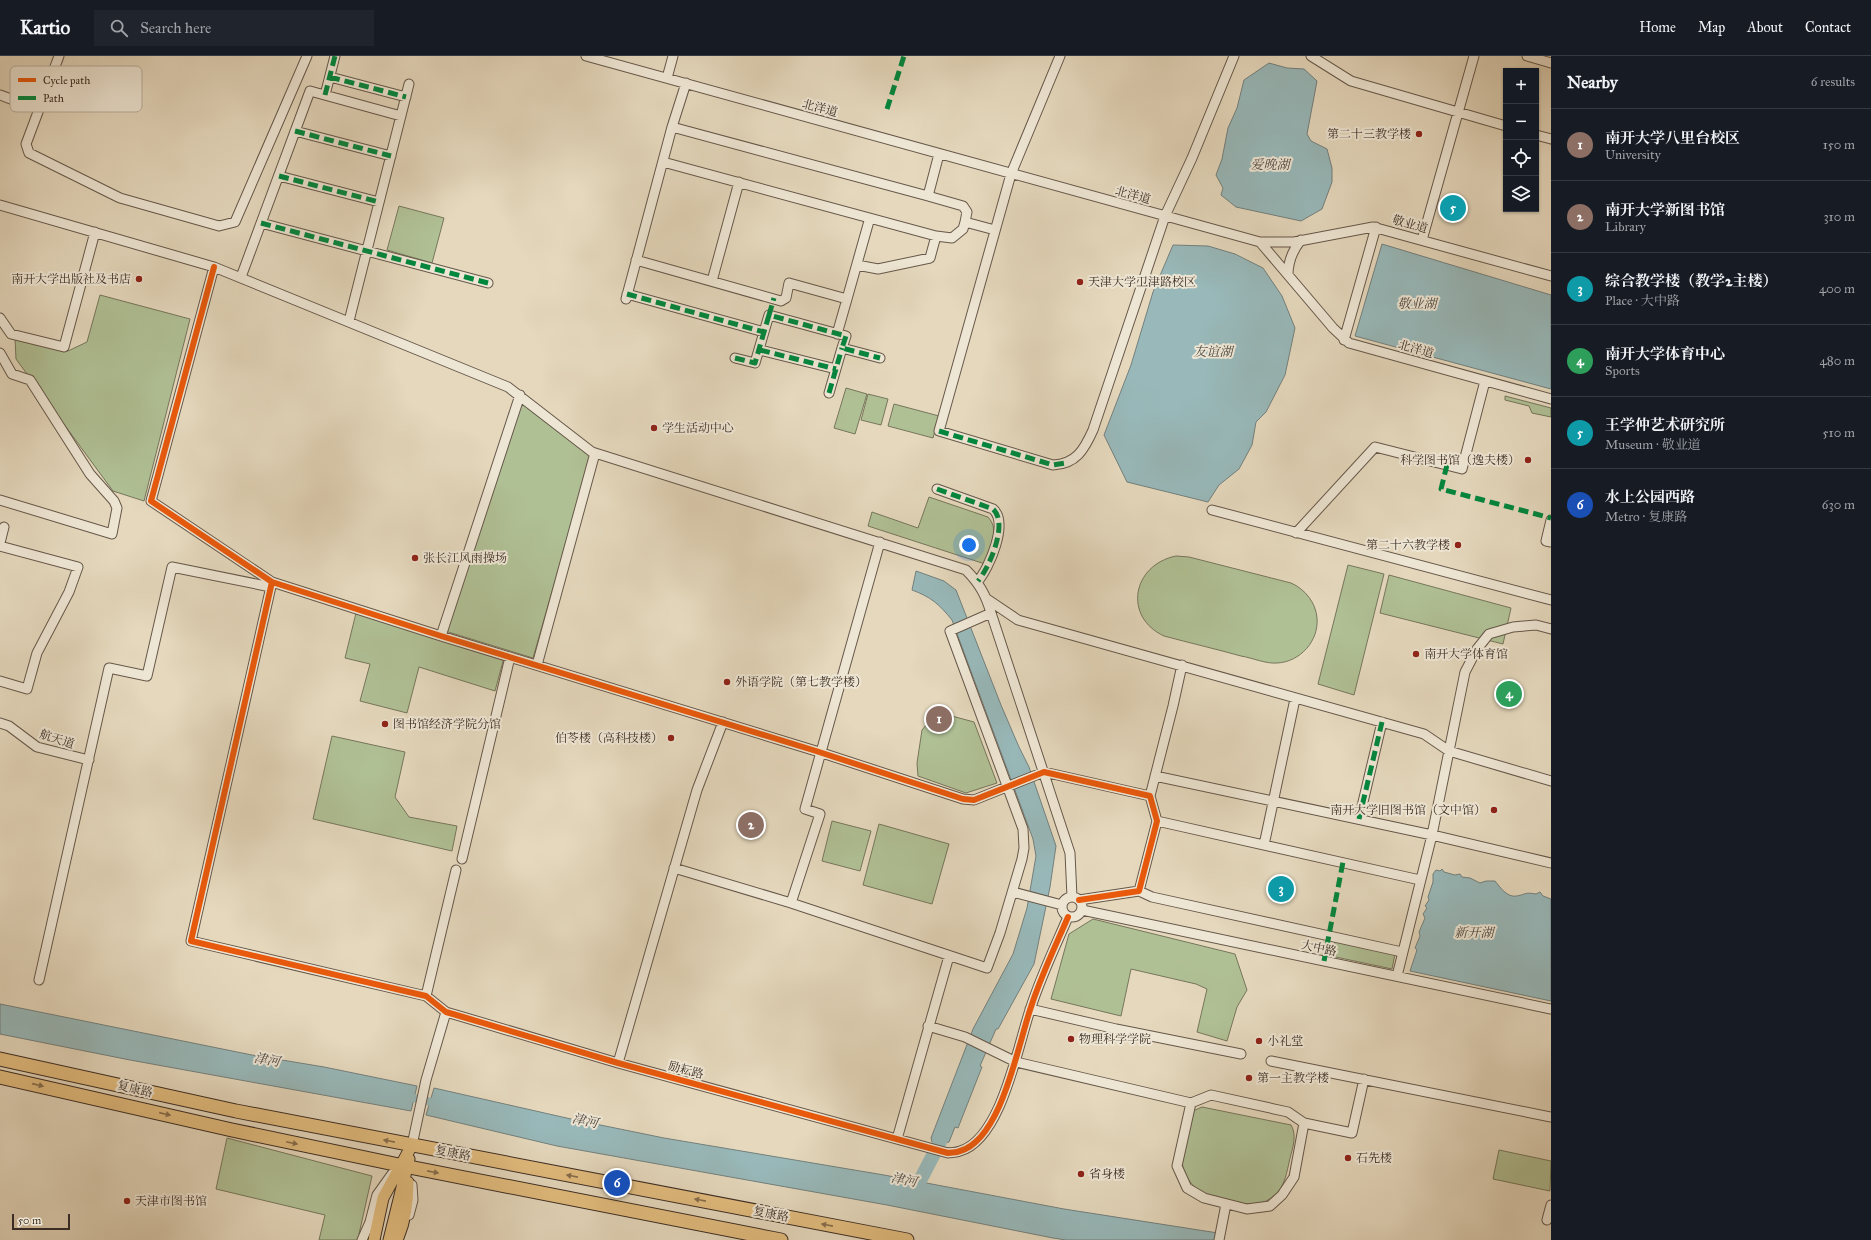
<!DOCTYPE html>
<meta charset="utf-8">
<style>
:root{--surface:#171b24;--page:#20242c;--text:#f1f3f6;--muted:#9ea1a6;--line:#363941;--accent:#c59692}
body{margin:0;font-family:"IM FELL Great Primer","Noto Serif SC",serif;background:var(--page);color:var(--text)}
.controls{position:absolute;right:12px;top:12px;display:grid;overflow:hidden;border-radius:0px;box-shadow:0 1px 3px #0004}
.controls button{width:36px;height:36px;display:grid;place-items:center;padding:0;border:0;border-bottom:1px solid var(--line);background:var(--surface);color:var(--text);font:20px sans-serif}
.scale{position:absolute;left:12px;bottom:10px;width:58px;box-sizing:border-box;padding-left:4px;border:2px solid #3c2d24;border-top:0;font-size:11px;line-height:14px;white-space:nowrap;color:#3c2d24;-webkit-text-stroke:3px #eee6d4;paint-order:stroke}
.you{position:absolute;left:969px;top:489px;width:14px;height:14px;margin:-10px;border:3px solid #fff;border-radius:50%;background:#1a73e8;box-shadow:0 0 0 6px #1a73e833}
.badge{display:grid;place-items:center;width:26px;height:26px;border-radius:50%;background:var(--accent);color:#fff;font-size:13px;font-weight:700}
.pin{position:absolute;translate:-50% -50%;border:2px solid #fff;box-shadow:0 1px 4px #0006}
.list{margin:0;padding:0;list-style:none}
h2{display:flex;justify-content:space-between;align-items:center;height:52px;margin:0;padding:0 16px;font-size:17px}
h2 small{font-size:13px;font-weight:400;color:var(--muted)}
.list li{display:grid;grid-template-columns:26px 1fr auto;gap:12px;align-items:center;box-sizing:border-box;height:72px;padding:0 16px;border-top:1px solid var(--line)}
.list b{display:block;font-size:15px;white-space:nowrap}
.list p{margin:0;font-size:13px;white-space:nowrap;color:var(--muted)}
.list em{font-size:13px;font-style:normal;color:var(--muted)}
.icon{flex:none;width:22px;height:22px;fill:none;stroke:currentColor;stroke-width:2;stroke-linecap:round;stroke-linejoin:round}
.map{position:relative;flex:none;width:1551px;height:1184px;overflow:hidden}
header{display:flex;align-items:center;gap:24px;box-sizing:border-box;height:56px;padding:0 20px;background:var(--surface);border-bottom:1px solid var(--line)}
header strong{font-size:19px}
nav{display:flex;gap:22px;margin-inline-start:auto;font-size:14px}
.search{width:280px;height:36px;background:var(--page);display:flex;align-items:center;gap:10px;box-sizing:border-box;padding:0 14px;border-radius:0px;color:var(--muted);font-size:15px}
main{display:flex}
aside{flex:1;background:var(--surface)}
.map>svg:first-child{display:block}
.green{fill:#b0c095;stroke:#76765c}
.water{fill:#98b8b9;stroke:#73807d}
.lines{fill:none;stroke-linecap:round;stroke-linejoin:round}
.canal{stroke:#98b8b9;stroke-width:8}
.river{stroke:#98b8b9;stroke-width:14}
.minor-casing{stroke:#66584a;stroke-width:11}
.major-casing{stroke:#3c2d24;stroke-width:13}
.highway-casing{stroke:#3c2d24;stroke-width:15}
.minor{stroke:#eee6d4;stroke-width:9}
.major{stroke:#e2bc7e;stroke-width:11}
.highway{stroke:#e2bc7e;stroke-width:13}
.quiet{stroke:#00873e;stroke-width:5;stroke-dasharray:10 5;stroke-linecap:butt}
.cycleway-casing{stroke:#eee6d4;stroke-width:8}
.cycleway{stroke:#e8590c;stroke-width:6}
.oneway{fill:#876d4c}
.poi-dot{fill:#8f2418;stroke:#eee6d4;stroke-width:1.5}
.labels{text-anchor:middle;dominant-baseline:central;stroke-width:4;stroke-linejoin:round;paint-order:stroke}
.street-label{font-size:12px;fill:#3c2d24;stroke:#eee6d4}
.poi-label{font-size:12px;fill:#3c2d24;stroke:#eee6d4;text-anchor:start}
.water-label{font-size:13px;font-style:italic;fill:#4e4942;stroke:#eee6d4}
.key{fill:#eee6d4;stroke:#b9ae9f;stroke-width:1}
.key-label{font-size:11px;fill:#3c2d24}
</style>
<header>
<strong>Kartio</strong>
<div class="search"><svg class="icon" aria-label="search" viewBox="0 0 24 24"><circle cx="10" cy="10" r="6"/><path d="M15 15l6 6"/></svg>Search here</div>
<nav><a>Home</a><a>Map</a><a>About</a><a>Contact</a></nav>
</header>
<main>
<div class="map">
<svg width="1551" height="1184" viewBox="0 0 1551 1184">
<rect width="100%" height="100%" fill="#e5d8bd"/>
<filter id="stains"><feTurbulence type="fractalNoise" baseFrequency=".005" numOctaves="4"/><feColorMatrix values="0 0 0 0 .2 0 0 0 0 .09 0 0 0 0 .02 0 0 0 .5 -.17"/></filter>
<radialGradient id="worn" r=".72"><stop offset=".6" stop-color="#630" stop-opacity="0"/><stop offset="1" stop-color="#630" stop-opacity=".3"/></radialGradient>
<path class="green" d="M 399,150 L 444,162 L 432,207 L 387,194 Z
M 100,239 L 190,263 L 144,445 L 113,435 L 16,303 L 15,282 L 68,295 L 87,286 Z
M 846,332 L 867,338 L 855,378 L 834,372 Z
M 868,338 L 888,343 L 881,369 L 861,364 Z
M 1505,340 L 1551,352 L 1551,361 L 1532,357 L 1529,350 L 1505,344 Z
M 521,346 L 591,399 L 533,602 L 445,575 Z
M 894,348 L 939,360 L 933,382 L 888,370 Z
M 929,441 L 988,461 C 1001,475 989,494 985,508 L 868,470 L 872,456 L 918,472 Z
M 1176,500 L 1189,501 L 1291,527 C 1305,533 1316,547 1317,562 C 1319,585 1300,606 1277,607 C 1266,608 1253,602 1241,600 C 1216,593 1190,587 1164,580 C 1123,561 1132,509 1176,500 Z
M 1348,509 L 1384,518 L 1354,639 L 1318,628 Z
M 1389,519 L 1511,552 L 1503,588 L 1380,557 Z
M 357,553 L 505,598 L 495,635 L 419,611 L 407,657 L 360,645 L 370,608 L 345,602 Z
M 937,656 L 974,666 L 997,727 L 966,737 L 918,720 L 917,707 L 922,674 Z
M 332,680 L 405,696 L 395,741 L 409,761 L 457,770 L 452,795 L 313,763 Z
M 832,765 L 871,775 L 860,815 L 822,805 Z
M 879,768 L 949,788 L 932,848 L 863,829 Z
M 1093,863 L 1235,898 L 1247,934 L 1237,951 L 1227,985 L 1197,976 L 1207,933 L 1196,928 L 1131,913 L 1121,960 L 1051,943 L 1069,878 Z
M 1335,885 L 1395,898 L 1392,913 L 1331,900 Z
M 1202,1051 L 1291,1069 C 1297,1079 1293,1091 1290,1102 C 1287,1115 1285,1131 1274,1140 C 1269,1144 1263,1147 1257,1148 C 1245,1149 1216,1144 1206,1139 C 1196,1134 1185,1123 1183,1112 C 1179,1094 1189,1072 1193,1055 Z
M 227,1082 L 372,1120 L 359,1178 L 381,1184 L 319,1184 L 325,1159 L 216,1133 Z
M 1499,1094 L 1551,1105 L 1550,1135 L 1493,1123 Z"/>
<path class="water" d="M 1269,7 L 1287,12 L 1304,13 L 1317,25 L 1307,78 L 1311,85 L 1327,93 L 1332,112 L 1332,126 L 1322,153 L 1301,165 L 1236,151 L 1221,139 L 1223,132 L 1216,119 L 1222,103 L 1228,72 L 1237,52 L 1244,24 Z
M 1382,188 L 1551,239 L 1551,333 L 1355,280 Z
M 1173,189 L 1208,190 L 1235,198 L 1263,212 L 1282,240 L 1295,272 L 1285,319 L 1266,356 L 1256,366 L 1252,389 L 1239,413 L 1219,429 L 1208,446 L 1127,426 L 1104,379 L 1131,309 L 1153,236 Z
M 916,515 L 944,525 L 956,534 L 1001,649 L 1019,691 L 1029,711 L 1056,790 L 1050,831 L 1034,908 L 998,973 L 996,973 L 980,1010 L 982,1011 L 958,1072 L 955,1071 L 949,1086 L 939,1088 L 932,1086 L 931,1082 L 973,973 L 1013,898 L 1027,852 L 1036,800 L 1033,783 L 952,564 C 939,548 931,541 912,534 Z
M 1442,813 L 1444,816 L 1455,819 L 1460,818 L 1462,821 L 1470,822 L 1480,827 L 1486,825 L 1495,825 C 1500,831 1507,842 1517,840 C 1527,838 1524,836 1536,838 L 1540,836 L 1543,840 L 1551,843 L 1551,945 L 1410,915 L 1417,894 L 1415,892 L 1420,880 L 1419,876 C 1421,871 1423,867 1425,862 L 1423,858 L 1427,852 L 1425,850 L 1429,844 L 1428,841 L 1433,826 L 1433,818 L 1436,814 L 1440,815 Z
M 0,948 L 252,999 L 324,1011 L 417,1030 L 411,1055 L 130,1004 L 0,978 Z
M 434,1032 L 571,1063 L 664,1082 L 884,1119 L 1064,1153 L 1218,1177 L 1217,1184 L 1066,1184 L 1053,1182 L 887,1149 L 557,1090 L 426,1059 Z"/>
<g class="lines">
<path class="canal" d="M 403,1040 L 441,1048"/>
<path class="river" d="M 913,1138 L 939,1088 L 946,1070"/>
<g class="minor-casing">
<path id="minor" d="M 59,0 L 26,88 L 29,97 L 120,142 L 219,170 L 235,166 L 307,0
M 586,0 L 1260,186 L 1333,272 L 1349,287 L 1551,343
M 1060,0 L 1011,118 L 939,375 L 1053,409 C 1076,408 1084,394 1093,374 L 1165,160 L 1192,102 L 1234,0
M 1311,0 L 1351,25 L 1506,70
M 1527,0 L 1551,7
M 330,21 L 406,41
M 667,22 L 673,0
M 0,39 L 24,48
M 325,39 L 335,0
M 672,71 L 928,140 L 939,98
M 295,75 L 391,100
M 1536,79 L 1551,83
M 663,106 L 936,180
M 279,120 L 379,146
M 928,140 L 963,150 L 967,156 L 965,166
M 0,149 L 214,211 L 508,331 L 592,396 L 966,514 C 979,527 986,539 991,557 L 1070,797 L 1072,841
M 261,167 L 488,227
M 1422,184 L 1474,0
M 1260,186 L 1294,186 L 1373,171 L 1551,220
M 636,204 L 781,245 L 786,242 L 789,227 L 847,243 L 837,278
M 857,209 L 878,213 L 930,202 L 936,180 L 952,182 L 963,173 L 965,166 L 995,174
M 214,211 L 151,445 L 272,526 L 441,580 L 816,695 L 963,743 L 974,744 L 1044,716 L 1150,740 L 1157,765 L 1139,835 L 1079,844
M 1288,219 C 1288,205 1292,195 1301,184
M 241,221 L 310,35 L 401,60
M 712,225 L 739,126
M 627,238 L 764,276 L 769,259 L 846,280 L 842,292 L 880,302
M 626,243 L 672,71 L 686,27
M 847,243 L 869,165
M 0,262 L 11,278 L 64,291 L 95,176
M 349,265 L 409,28
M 1344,284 L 1376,171
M 760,294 L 836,313
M 0,297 L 12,318 L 30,324 L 90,418 L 114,445 L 117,452 L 112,478 L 0,444
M 735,302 L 755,307 L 764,276
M 829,337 L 842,292
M 937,433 L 993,453 C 1009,467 989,512 978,525
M 1212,454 L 1551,544
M 1551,464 L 1546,485 L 1551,486
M 1296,477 L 1375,391 L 1462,413 L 1485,325
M 0,487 L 4,471
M 0,490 L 78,511 L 69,536 L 37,597 L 27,633 L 0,625
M 272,526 L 191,885 L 426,940 L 446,956 L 463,961 L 618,1007 L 948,1097 C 952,1096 956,1097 960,1095 C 1002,1083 1018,988 1031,951 C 1041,920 1055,891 1068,861
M 987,543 L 1018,564 L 1424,678 L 1449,695 L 1551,725
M 441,580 L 520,339
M 537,609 L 595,397
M 0,667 L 9,670 L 37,691 L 89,704
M 1155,720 L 1432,779 L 1551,807
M 1150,740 L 1173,650 L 1182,609
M 1359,763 L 1382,666
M 1157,765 L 1420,824
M 1264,789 L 1295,643
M 462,803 L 510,601
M 674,812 L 791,847 L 987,912 L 1000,877 L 1022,803 L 1024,792 L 1023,773 L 950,575 L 991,557
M 1139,835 L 1152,841 L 1402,896
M 1013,836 L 1062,849
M1062 851a10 10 0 1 1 20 0a10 10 0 1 1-20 0Z
M 791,847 L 820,758 L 805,753 L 880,486
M 1082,854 L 1551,953
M 1397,920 L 1432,779 L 1465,616 L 1477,593 L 1489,578 L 1513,571 L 1536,569 L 1551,573
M 39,924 L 109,612 L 147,620 L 172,511 L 271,531
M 426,940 L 456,814
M 1030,953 L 1116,973 L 1241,998
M 928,970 L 965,981 L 1016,1006 L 1191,1047
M 1271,1005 L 1551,1061
M 618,1007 L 697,734 L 723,666
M 1211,1039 L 1288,1056 L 1304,1067 L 1294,1121 L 1282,1139 L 1270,1150 L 1247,1153 L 1204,1142 L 1187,1132 L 1177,1110 L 1191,1047 Z
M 1304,1067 L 1352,1077 L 1364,1023
M 897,1083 L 949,900
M 412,1089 L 426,1024 L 446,956
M 409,1159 L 413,1144 L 412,1129
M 1547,1164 L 1551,1149
M 362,1184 L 370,1166 L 377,1139 L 392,1118
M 1219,1184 L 1226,1148"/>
</g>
<g class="major-casing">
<path id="major" d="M 374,1184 L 383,1142 L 412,1089
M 389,1184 L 409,1103
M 397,1184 C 405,1166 408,1146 408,1126"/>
</g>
<g class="highway-casing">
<path id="highway" d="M 0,1003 L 236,1055 L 907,1184
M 0,1021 L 232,1074 L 399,1109 L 781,1184"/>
</g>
<use href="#minor" class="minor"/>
<use href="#major" class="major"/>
<use href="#highway" class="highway"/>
<path class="quiet" d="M 330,21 L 406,41
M 325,39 L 335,0
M 887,53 L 904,0
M 295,75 L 391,100
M 279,120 L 379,146
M 261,167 L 488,227
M 627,238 L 764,276 L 769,259 L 846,280 L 842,292 L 880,302
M 769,259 L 774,242
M 760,294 L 836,313
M 735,302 L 755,307 L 764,276
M 829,337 L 842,292
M 939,375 L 1053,409 L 1066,407
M 1447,409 L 1441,433 L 1551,462
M 937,433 L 993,453 C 1009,467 989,512 978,525
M 1359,763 L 1382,666
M 1324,905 L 1343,806"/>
<g class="cycleway-casing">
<path id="cycleway" d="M 214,211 L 151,445 L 272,526 L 441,580 L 816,695 L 963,743 L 974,744 L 1044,716 L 1150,740 L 1157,765 L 1139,835 L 1079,844
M 272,526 L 191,885 L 426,940 L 446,956 L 463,961 L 618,1007 L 948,1097 C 952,1096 956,1097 960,1095 C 1002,1083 1018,988 1031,951 C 1041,920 1055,891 1068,861"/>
</g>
<use href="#cycleway" class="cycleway"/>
</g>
<defs><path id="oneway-solid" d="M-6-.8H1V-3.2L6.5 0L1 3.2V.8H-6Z"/></defs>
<g class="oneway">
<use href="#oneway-solid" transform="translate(38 1029) rotate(13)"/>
<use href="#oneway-solid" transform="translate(165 1058) rotate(13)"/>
<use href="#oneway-solid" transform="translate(389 1085) rotate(-169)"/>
<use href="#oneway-solid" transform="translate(292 1087) rotate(12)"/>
<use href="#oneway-solid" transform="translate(433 1116) rotate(11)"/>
<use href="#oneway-solid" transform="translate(572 1120) rotate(-169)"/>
<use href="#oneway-solid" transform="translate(700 1144) rotate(-169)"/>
<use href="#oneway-solid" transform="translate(827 1169) rotate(-169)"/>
</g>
<g class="poi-dot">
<circle cx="1419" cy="78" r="4"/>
<circle cx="139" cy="223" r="4"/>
<circle cx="1080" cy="226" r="4"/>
<circle cx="654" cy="372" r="4"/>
<circle cx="1528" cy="404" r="4"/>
<circle cx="1458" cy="489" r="4"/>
<circle cx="415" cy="502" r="4"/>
<circle cx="1416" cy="598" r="4"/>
<circle cx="727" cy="626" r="4"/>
<circle cx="385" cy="668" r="4"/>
<circle cx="671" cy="682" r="4"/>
<circle cx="1494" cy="754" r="4"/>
<circle cx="1071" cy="983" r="4"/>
<circle cx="1259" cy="985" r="4"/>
<circle cx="1249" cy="1022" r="4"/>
<circle cx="1348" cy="1102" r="4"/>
<circle cx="1081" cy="1118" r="4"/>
<circle cx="127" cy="1145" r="4"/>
</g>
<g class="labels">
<g class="street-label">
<text transform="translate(820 52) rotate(15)">北洋道</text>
<text transform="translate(1133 139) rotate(15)">北洋道</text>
<text transform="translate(1410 168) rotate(16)">敬业道</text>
<text transform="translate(1416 293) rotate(16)">北洋道</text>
<text transform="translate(57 683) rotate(18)">航天道</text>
<text transform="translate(1319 892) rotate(12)">大中路</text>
<text transform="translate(686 1014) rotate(15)">励耘路</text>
<text transform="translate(135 1033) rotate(13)">复康路</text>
<text transform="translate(453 1097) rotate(11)">复康路</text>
<text transform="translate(771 1158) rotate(11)">复康路</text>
</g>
<g class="poi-label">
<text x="1411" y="78" text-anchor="end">第二十三教学楼</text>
<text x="131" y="223" text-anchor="end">南开大学出版社及书店</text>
<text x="1088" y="226">天津大学卫津路校区</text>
<text x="662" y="372">学生活动中心</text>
<text x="1520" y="404" text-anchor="end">科学图书馆（逸夫楼）</text>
<text x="1450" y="489" text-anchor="end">第二十六教学楼</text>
<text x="423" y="502">张长江风雨操场</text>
<text x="1424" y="598">南开大学体育馆</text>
<text x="735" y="626">外语学院（第七教学楼）</text>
<text x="393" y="668">图书馆经济学院分馆</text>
<text x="663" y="682" text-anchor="end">伯苓楼（高科技楼）</text>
<text x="1486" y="754" text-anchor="end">南开大学旧图书馆（文中馆）</text>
<text x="1079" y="983">物理科学学院</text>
<text x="1267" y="985">小礼堂</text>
<text x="1257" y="1022">第一主教学楼</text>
<text x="1356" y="1102">石先楼</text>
<text x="1089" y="1118">省身楼</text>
<text x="135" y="1145">天津市图书馆</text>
</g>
<g class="water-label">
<text x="1270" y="109">爱晚湖</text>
<text x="1417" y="248">敬业湖</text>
<text x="1213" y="296">友谊湖</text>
<text x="1474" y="877">新开湖</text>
<text transform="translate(267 1004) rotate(10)">津河</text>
<text transform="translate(585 1065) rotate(12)">津河</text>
<text transform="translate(904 1124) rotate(11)">津河</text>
</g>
</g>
<rect x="10" y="10" width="132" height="46" rx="6" class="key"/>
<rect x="18" y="22" width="18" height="4" fill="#e8590c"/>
<rect x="18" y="40" width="18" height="4" fill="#00873e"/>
<g class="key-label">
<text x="43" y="28">Cycle path</text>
<text x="43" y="46">Path</text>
</g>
<rect width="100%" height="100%" filter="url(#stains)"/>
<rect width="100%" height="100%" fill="url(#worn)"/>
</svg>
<div class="controls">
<button>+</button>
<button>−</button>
<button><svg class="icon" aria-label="locate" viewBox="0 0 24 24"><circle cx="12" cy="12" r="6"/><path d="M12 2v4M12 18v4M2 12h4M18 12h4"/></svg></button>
<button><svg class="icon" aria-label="layers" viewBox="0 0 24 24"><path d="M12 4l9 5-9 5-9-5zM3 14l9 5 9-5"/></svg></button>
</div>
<div class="scale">50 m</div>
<div class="you"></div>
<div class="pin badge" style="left:939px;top:663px;background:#8d6e63">1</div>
<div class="pin badge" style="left:751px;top:769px;background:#8d6e63">2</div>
<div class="pin badge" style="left:1281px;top:833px;background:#0f9aa8">3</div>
<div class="pin badge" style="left:1509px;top:638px;background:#2e9e5b">4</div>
<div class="pin badge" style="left:1453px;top:152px;background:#0f9aa8">5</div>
<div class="pin badge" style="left:617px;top:1127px;background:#1a4fb4">6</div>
</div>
<aside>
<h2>Nearby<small>6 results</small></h2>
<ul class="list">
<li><span class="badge" style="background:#8d6e63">1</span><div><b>南开大学八里台校区</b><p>University</p></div><em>150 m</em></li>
<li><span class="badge" style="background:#8d6e63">2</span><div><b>南开大学新图书馆</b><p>Library</p></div><em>310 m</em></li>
<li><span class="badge" style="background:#0f9aa8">3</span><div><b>综合教学楼（教学2主楼）</b><p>Place · 大中路</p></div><em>400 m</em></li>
<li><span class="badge" style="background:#2e9e5b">4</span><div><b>南开大学体育中心</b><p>Sports</p></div><em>480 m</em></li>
<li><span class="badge" style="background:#0f9aa8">5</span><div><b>王学仲艺术研究所</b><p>Museum · 敬业道</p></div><em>510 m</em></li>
<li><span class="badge" style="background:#1a4fb4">6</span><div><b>水上公园西路</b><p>Metro · 复康路</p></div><em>630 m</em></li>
</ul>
</aside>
</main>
